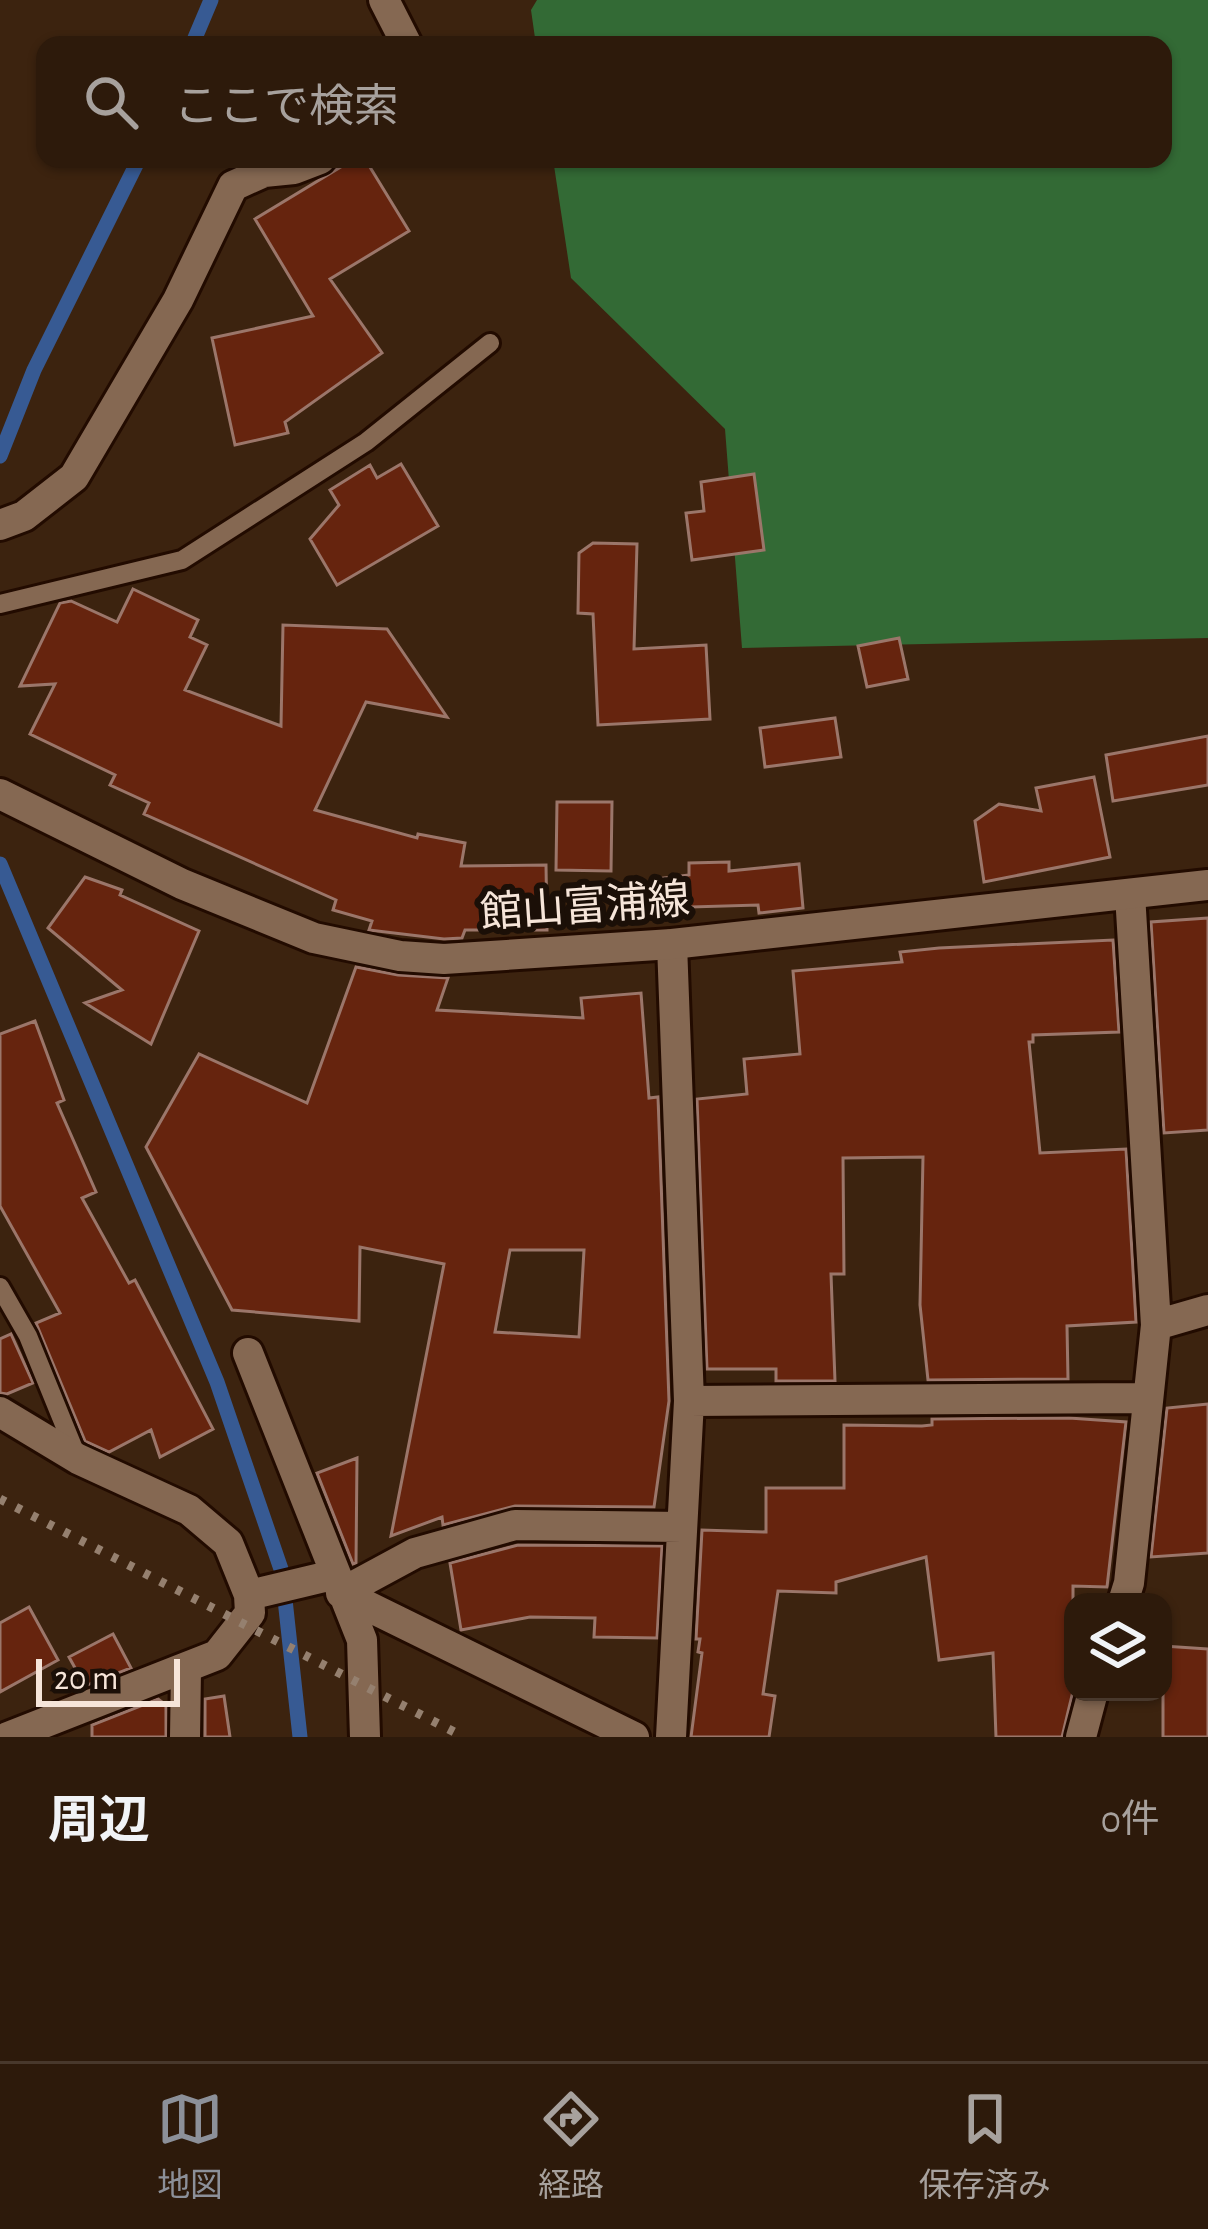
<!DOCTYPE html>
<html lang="ja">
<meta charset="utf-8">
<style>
:root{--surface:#2d1a0b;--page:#352314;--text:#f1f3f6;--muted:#a7a19d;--line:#48382c;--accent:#8c9099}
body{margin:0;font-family:"Alegreya Sans","Noto Sans JP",sans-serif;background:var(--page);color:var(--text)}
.controls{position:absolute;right:36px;bottom:36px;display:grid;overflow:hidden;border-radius:24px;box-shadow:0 3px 9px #0004}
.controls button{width:108px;height:108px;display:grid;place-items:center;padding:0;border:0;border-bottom:3px solid var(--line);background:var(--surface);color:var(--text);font:60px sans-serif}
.scale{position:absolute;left:36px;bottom:30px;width:144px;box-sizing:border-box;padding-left:12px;border:6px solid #f6e5d9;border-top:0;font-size:33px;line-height:42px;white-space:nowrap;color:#f6e5d9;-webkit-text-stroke:9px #1b0f07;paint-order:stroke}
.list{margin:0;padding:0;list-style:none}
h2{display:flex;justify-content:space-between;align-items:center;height:156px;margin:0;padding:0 48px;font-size:51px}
h2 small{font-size:39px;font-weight:400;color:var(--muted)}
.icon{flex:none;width:66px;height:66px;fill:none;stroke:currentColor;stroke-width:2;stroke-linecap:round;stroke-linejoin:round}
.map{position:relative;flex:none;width:1208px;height:1737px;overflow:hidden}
.search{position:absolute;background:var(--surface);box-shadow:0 3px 9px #0004;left:36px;right:36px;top:36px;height:132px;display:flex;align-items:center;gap:30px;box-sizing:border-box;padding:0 42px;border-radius:24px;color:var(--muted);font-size:45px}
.sheet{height:324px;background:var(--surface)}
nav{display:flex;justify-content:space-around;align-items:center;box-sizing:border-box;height:168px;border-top:3px solid var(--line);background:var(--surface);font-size:33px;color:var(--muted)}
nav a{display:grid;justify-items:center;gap:6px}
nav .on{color:var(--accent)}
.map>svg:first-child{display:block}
.forest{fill:#336a35}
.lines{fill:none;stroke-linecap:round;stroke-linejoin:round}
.stream{stroke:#375a93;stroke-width:15}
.building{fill:#66240e;stroke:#9b766a;stroke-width:3;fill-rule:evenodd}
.service-casing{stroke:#220b00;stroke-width:24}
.minor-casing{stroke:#220b00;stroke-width:36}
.secondary-casing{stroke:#220b00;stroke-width:36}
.service{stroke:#856852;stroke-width:18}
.minor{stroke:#856852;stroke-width:30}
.secondary{stroke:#856852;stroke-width:30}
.rail{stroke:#95806f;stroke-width:9;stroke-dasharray:6 12;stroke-linecap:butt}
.labels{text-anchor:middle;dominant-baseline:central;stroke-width:12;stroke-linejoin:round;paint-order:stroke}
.street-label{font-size:42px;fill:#f6e5d9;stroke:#1b0f07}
</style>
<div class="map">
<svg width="1208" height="1737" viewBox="0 0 1208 1737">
<rect width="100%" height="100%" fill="#3c230f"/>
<path class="forest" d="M 537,0 L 1208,0 L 1208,638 L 742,648 L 725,429 L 571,278 L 553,159 L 1163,159 L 1163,45 L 536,45 L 531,10 Z"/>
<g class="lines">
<path class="stream" d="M 192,45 L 211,0
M 0,456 L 34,370 L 139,159
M 0,864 L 217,1382 L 282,1572 L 300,1737"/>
</g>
<path class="building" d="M 354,159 L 365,159 L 409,231 L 330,279 L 382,353 L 285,422 L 288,433 L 235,445 L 212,338 L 313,316 L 255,219 Z
M 401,464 L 438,526 L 337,585 L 310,539 L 339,505 L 330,490 L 370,465 L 377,478 Z
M 754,474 L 764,550 L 692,560 L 686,513 L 704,511 L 701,482 Z
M 593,543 L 637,544 L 634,649 L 706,645 L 710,719 L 598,725 L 593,614 L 578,613 L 579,553 Z
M 133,589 L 198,620 L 190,637 L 207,645 L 185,690 L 281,726 L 283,625 L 387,629 L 447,717 L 366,702 L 315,810 L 417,838 L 418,834 L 465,843 L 461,866 L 546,865 L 547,930 L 465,930 L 462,938 L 444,939 L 369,930 L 372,921 L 333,910 L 336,900 L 144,814 L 149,803 L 110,785 L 115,775 L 30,734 L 55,684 L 20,686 L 60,603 L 71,601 L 117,622 Z
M 899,638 L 908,679 L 867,687 L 858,646 Z
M 835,718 L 841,757 L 765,767 L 760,728 Z
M 1208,736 L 1208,785 L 1113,801 L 1106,755 Z
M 1094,777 L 1110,857 L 984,882 L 975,821 L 999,804 L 1041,811 L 1036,788 Z
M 557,802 L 612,802 L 611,871 L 556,870 Z
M 729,862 L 729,871 L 799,864 L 803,908 L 759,913 L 758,905 L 657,908 L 655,879 L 689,875 L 689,863 Z
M 85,877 L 122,890 L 120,895 L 199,931 L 151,1044 L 85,1003 L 122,990 L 48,928 Z
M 1208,918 L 1208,1130 L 1164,1133 L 1151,922 Z
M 1113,940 L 1119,1032 L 1033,1035 L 1033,1042 L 1029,1042 L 1040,1153 L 1126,1149 L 1136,1322 L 1067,1326 L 1068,1379 L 928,1380 L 920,1305 L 923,1157 L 843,1158 L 844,1274 L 831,1274 L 835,1381 L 776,1381 L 776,1369 L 707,1369 L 697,1099 L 747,1094 L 744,1059 L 800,1054 L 793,971 L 902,962 L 900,952 L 939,948 Z
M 356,967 L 398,975 L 448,978 L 437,1010 L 583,1018 L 581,998 L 641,993 L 649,1098 L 658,1097 L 669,1401 L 654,1507 L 515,1506 L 443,1525 L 442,1517 L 391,1536 L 444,1264 L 360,1247 L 359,1321 L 232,1310 L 146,1147 L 199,1054 L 307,1103 ZM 510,1250 L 584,1250 L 579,1337 L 495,1332 Z
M 35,1021 L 64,1100 L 57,1103 L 96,1192 L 82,1198 L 129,1283 L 135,1280 L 213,1429 L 160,1457 L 151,1430 L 109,1452 L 85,1441 L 36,1323 L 60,1313 L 0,1206 L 0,1034 Z
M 11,1334 L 33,1383 L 7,1394 L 0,1393 L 0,1339 Z
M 1208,1404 L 1208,1553 L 1151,1557 L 1167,1408 Z
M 1069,1418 L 1126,1422 L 1107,1587 L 1073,1586 L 1073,1691 L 1062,1737 L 996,1737 L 993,1653 L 939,1660 L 926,1557 L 836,1582 L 836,1593 L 778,1591 L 763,1694 L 775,1696 L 769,1737 L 691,1737 L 702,1653 L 698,1652 L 700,1639 L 696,1639 L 702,1530 L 766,1532 L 766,1488 L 844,1488 L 844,1425 L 922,1426 L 932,1425 L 932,1419 Z
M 357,1458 L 356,1563 L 353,1564 L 317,1473 Z
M 518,1545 L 662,1546 L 657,1638 L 594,1637 L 595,1618 L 530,1617 L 461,1630 L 450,1563 Z
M 29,1607 L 58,1660 L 0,1692 L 0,1623 Z
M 113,1634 L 131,1668 L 85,1686 L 69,1657 Z
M 1163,1646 L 1208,1649 L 1208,1737 L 1163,1737 Z
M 224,1696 L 230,1737 L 205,1737 L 205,1699 Z
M 158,1699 L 166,1705 L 166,1737 L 92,1737 L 92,1725 Z"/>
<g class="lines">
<g class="service-casing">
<path id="service" d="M 0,604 L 182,560 L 366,442 L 490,343
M 0,1287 L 28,1336 L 76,1454"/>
</g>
<g class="minor-casing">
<path id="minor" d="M 384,0 L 407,45
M 0,525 L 24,516 L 74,477 L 178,300 L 233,186 L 264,172 L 294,169 L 320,159
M 1156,1325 L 1208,1310
M 248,1353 L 362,1640 L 365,1737
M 689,1401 L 1147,1398
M 0,1412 L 78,1459 L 189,1510 L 228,1543 L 249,1595
M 341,1593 L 415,1553 L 515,1525 L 682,1527
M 341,1593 L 634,1737
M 1123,1602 L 1129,1583 L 1156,1325 L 1130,894
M 8,1737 L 217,1655 L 250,1613 L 249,1595 L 333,1575
M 185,1737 L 186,1670
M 671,1737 L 689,1401 L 672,944
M 1081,1737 L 1093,1692"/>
</g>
<g class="secondary-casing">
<path id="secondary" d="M 0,794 L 182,884 L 314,938 L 400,956 L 444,959 L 672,944 L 1208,885"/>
</g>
<use href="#service" class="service"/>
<use href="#minor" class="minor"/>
<use href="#secondary" class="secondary"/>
<path class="rail" d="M 0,1499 L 464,1737"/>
</g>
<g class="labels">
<g class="street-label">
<text transform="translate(585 907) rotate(-4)">館山富浦線</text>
</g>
</g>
</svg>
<div class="controls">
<button><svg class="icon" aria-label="layers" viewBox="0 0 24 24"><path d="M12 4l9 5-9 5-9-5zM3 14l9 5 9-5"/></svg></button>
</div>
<div class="scale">20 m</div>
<div class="search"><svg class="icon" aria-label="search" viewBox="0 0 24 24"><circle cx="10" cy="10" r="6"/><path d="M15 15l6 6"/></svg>ここで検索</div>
</div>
<section class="sheet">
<h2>周辺<small>0件</small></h2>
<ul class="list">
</ul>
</section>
<nav>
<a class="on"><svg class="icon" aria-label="map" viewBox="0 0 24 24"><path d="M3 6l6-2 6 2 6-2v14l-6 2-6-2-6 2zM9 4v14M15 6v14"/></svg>地図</a>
<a><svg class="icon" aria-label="directions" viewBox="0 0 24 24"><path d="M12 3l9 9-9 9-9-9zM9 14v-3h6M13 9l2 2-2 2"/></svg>経路</a>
<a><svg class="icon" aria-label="saved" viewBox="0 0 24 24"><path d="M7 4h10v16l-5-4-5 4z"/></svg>保存済み</a>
</nav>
